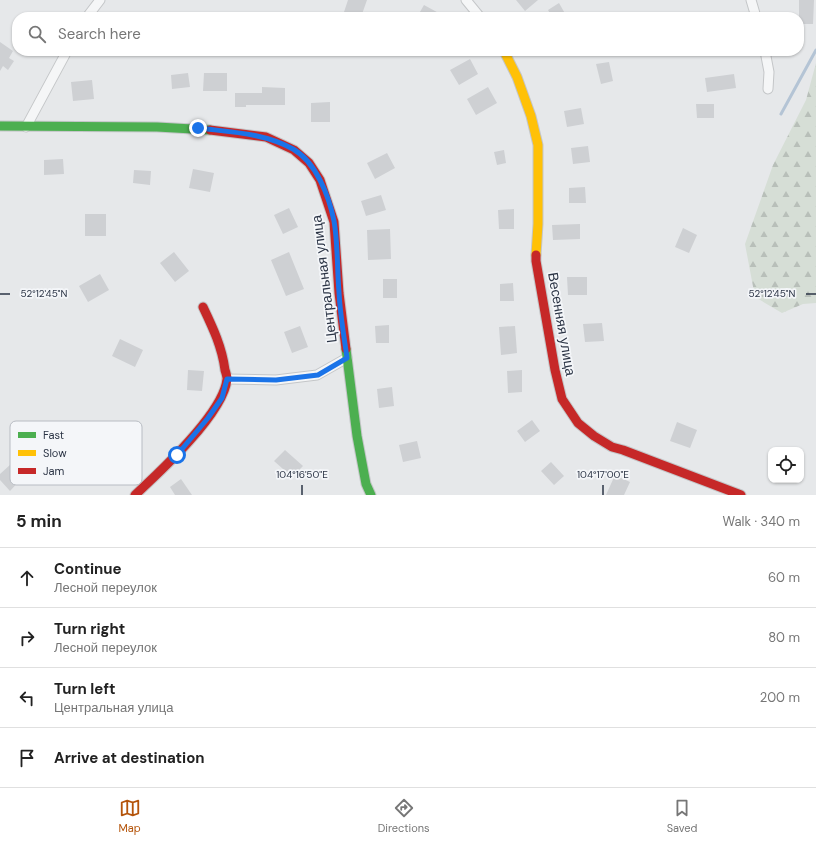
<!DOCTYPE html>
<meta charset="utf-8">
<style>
:root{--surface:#fff;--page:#f6f6f6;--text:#222;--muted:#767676;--line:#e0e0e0;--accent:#b45309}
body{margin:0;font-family:"DM Sans",sans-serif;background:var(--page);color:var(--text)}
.controls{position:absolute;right:12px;bottom:12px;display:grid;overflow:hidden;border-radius:8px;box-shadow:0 1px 3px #0004}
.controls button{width:36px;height:36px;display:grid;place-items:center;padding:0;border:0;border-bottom:1px solid var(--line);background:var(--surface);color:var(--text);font:20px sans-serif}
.stop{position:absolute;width:12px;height:12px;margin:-9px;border:3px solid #1a73e8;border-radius:50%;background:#fff}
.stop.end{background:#1a73e8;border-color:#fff;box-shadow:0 1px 4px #0008}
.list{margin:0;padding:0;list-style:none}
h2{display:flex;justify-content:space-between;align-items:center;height:52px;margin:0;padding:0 16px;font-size:17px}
h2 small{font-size:13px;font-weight:400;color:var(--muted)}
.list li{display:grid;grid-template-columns:26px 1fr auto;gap:12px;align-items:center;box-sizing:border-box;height:60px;padding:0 16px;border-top:1px solid var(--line)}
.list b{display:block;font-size:15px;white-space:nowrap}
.list p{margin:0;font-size:13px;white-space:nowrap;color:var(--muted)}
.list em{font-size:13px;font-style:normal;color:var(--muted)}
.icon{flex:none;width:22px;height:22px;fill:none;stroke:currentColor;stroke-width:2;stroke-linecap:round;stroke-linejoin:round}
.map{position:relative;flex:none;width:816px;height:495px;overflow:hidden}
.search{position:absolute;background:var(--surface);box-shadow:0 1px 3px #0004;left:12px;right:12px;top:12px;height:44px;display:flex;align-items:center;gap:10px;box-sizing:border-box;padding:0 14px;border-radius:16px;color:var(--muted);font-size:15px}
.sheet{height:292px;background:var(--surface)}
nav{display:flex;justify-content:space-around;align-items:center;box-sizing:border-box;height:56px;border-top:1px solid var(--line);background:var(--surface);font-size:11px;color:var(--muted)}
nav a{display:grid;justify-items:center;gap:2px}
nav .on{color:var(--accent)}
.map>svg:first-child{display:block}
.forest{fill:url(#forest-firs)}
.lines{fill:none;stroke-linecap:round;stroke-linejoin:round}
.stream{stroke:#b4c4d5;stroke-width:3}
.building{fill:#ced0d3}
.street-casing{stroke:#c4c6c8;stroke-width:11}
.fast-casing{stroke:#c4c6c8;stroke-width:11}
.slow-casing{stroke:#c4c6c8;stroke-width:11}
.jam-casing{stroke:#c4c6c8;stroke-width:11}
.street{stroke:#f5f6f7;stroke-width:9}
.fast{stroke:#4caf50;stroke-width:9}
.slow{stroke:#ffc107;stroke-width:9}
.jam{stroke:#c62828;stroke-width:9}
.route{stroke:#1a73e8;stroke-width:5}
.ticks{fill:none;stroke:#2b3445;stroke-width:1.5}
.labels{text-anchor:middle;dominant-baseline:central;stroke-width:3.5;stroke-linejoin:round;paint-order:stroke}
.street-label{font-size:14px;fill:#2b3445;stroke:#f4f6f9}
.key{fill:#f4f6f9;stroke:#b8bcc3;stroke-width:1}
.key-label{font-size:11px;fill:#2b3445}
.ticks-label{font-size:10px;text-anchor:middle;fill:#2b3445;stroke:#f4f6f9;stroke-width:3.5;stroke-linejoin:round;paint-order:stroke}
</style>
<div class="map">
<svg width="816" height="495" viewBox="0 0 816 495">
<defs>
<pattern id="forest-firs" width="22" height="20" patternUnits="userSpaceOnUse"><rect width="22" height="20" fill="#d6ded6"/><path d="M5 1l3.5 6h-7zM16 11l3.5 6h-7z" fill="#b8bfb9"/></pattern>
</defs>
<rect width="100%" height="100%" fill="#e6e8ea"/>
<path class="forest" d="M 816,63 L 816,303 L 803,304 L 782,313 L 755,297 L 745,244 L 773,165 L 806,100 Z"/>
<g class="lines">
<path class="stream" d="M 781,114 L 816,50"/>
</g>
<path class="building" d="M 348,0 L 367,0 L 361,17 L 344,12 Z
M 516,0 L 538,0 L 525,11 Z
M 799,0 L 814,0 L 813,24 L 799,24 Z
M 559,3 L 567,17 L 552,17 L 548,10 Z
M 424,5 L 446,17 L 417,17 Z
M 0,42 L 13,51 L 9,58 L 14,61 L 8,70 L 3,66 L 0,71 Z
M 470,59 L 478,74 L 459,85 L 450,70 Z
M 609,62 L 613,81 L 601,84 L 596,64 Z
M 188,73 L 190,87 L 172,89 L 171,75 Z
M 204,73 L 227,73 L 227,91 L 203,91 Z
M 734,74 L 736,88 L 707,92 L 705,78 Z
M 92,80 L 94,99 L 73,101 L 71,82 Z
M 262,87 L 285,88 L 285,105 L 246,105 L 246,107 L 235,107 L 235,93 L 262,93 Z
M 488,87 L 497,103 L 476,115 L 467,99 Z
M 330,102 L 330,122 L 311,122 L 311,103 Z
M 696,104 L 714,104 L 714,118 L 697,118 Z
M 581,108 L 584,124 L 567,127 L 564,111 Z
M 588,146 L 590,162 L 573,164 L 571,148 Z
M 504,150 L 506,163 L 497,165 L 494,152 Z
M 387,153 L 395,168 L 375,179 L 367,163 Z
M 63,159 L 64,174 L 44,175 L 44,160 Z
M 193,169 L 214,173 L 210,192 L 189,188 Z
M 134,170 L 151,171 L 150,185 L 133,183 Z
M 585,187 L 586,203 L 569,203 L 569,188 Z
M 381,195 L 386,210 L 366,216 L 361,201 Z
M 289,208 L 298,227 L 283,234 L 274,215 Z
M 514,209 L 514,229 L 499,229 L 498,210 Z
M 85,214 L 106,214 L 106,236 L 85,236 Z
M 580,224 L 580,239 L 553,240 L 552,225 Z
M 683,228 L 697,235 L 689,253 L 675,247 Z
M 390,229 L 391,259 L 368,260 L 367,230 Z
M 174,252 L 189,271 L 175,282 L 160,263 Z
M 289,252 L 304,289 L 286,296 L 271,260 Z
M 100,274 L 109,290 L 88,302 L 79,286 Z
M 567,277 L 587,277 L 587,295 L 568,295 Z
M 383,279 L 397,279 L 397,298 L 383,298 Z
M 513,283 L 514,301 L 500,301 L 500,284 Z
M 602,323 L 604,341 L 585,342 L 583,324 Z
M 389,325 L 389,343 L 376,343 L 375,326 Z
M 300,326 L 308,347 L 292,353 L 284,332 Z
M 515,326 L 517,353 L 501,355 L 499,327 Z
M 120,339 L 143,350 L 135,367 L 112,356 Z
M 188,370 L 204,371 L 202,391 L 187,390 Z
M 522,370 L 522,392 L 508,393 L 507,371 Z
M 392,387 L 394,406 L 379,408 L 377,389 Z
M 532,420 L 540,431 L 525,442 L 517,431 Z
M 677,422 L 697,430 L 690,448 L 670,441 Z
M 417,441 L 421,458 L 403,462 L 399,445 Z
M 285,450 L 303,466 L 292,477 L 274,461 Z
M 551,462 L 564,476 L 554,485 L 541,471 Z
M 11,464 L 23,477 L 10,491 L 0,480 L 0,474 Z
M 615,475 L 630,482 L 624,495 L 606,495 Z
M 181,479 L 192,495 L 175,495 L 170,487 Z"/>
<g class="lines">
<g class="street-casing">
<path id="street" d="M 466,0 L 480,17
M 751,0 L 756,17
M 87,17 L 100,0
M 765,51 L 769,72 L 768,89
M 26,127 L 67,51
M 227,379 L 276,380 L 317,375 L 347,358"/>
</g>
<g class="fast-casing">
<path id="fast" d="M 0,126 L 157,127 L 210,130
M 346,349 L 357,436 L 366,484 L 371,495"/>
</g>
<g class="slow-casing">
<path id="slow" d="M 504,51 L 517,77 L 531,116 L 538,145 L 538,224 L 536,255"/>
</g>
<g class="jam-casing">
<path id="jam" d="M 210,130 L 266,137 L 294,150 L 309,163 L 320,180 L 334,222 L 339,293 L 346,349
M 536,255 L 536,261 L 555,370 L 562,399 L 578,423 L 594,436 L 612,447 L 623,450 L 741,495
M 135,495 C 160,472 224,413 227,379 C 227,376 226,373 225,370 C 222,347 213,328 203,307"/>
</g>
<use href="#street" class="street"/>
<use href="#fast" class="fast"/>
<use href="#slow" class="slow"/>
<use href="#jam" class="jam"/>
</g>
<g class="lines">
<path class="route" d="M 177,455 L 208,418 L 222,398 L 227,379 L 276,380 L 318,375 L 347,358 C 344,336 340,314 339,292 C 337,269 338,243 334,221 C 329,196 316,162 293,149 C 264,133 230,132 198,128"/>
</g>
<path class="ticks" d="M 0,294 L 10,294M 806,294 L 816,294M 302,485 L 302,495M 603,485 L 603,495"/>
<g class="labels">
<g class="street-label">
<text transform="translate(324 279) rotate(-97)">Центральная улица</text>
<text transform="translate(562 324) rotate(80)">Весенняя улица</text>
</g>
</g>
<rect x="10" y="421" width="132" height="64" rx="6" class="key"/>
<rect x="18" y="432" width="18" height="6" fill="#4caf50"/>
<rect x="18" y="450" width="18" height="6" fill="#ffc107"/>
<rect x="18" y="468" width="18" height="6" fill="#c62828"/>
<g class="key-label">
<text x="43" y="439">Fast</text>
<text x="43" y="457">Slow</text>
<text x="43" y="475">Jam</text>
</g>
<g class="ticks-label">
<text x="44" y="297">52°12'45"N</text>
<text x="772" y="297">52°12'45"N</text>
<text x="302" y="478">104°16'50"E</text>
<text x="603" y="478">104°17'00"E</text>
</g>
</svg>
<div class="controls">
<button><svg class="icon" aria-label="locate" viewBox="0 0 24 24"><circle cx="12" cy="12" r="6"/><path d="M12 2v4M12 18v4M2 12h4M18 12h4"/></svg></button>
</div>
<div class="stop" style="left:177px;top:455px"></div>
<div class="stop end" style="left:198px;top:128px"></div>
<div class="search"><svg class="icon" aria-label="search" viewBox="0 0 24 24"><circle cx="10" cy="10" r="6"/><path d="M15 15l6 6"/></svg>Search here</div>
</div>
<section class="sheet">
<h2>5 min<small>Walk · 340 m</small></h2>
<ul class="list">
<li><svg class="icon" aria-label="ahead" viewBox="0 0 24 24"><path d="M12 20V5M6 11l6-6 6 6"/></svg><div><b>Continue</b><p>Лесной переулок</p></div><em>60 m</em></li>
<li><svg class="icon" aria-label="right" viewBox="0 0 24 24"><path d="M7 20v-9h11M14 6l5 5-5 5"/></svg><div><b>Turn right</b><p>Лесной переулок</p></div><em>80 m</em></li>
<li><svg class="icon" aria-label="left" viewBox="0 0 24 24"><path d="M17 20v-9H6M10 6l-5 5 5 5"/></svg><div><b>Turn left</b><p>Центральная улица</p></div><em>200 m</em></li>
<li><svg class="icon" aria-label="arrive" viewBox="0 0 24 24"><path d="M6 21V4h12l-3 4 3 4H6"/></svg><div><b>Arrive at destination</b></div></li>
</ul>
</section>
<nav>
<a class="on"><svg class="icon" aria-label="map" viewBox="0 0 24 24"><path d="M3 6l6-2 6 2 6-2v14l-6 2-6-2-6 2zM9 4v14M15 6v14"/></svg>Map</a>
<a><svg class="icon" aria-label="directions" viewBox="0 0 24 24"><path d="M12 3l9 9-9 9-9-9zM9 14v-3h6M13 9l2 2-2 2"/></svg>Directions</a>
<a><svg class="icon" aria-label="saved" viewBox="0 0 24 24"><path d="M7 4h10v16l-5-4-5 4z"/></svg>Saved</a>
</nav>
